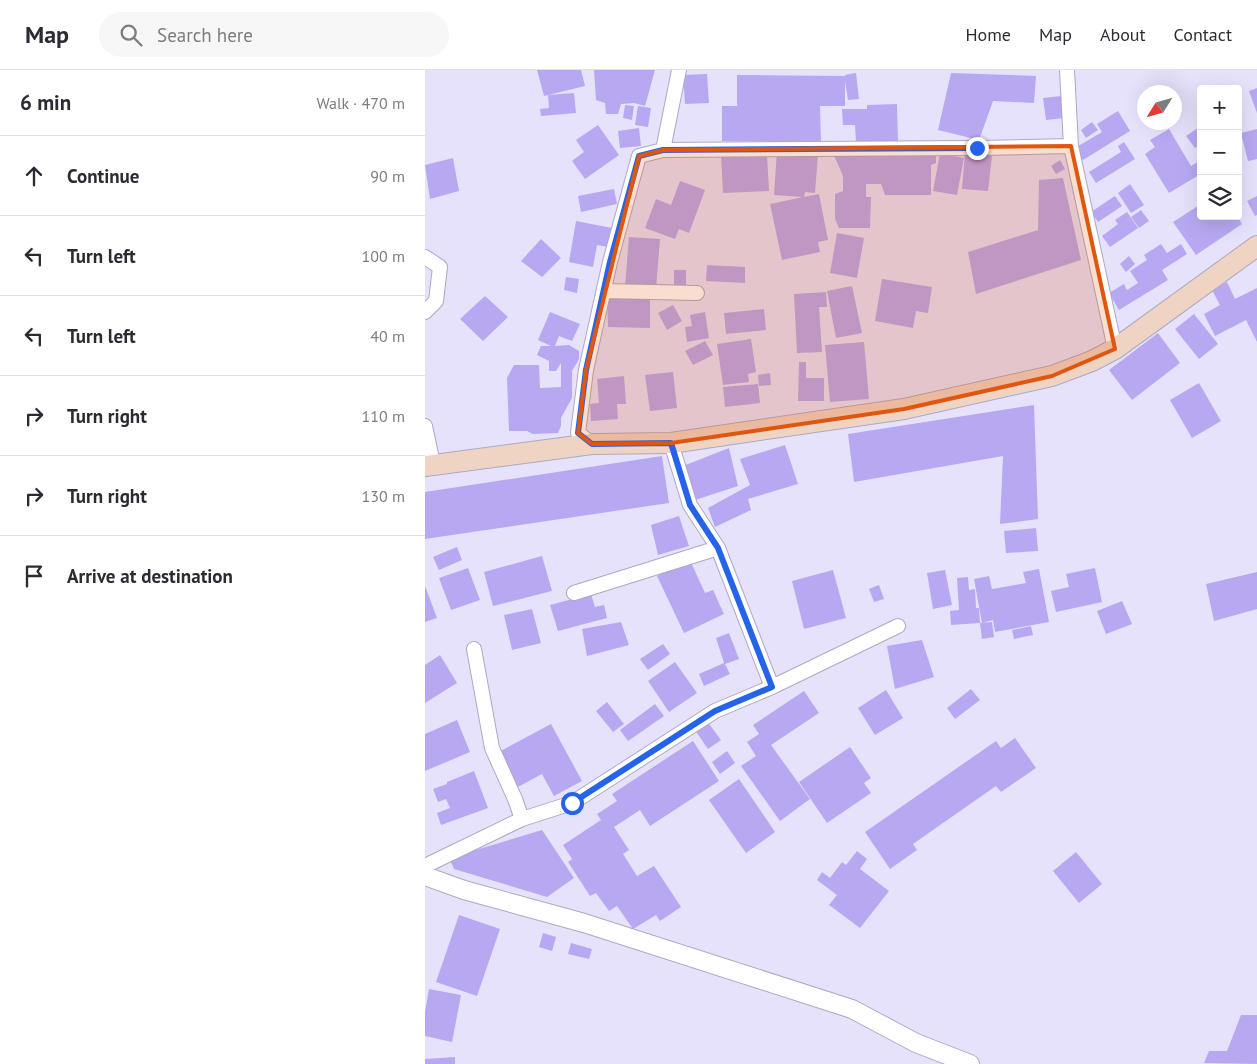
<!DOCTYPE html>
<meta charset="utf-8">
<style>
:root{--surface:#fff;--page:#f7f7f7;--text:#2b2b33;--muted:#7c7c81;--line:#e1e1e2}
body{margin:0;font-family:"PT Sans",sans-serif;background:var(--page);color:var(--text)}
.controls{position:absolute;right:15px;top:15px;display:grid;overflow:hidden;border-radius:5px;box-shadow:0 5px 20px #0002}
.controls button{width:45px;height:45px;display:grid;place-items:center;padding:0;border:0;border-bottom:1px solid var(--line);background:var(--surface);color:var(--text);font:25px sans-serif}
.compass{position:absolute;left:712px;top:15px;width:45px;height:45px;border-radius:50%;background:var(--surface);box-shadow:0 5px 20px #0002;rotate:233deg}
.stop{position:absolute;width:15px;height:15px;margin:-11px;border:4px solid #2563eb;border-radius:50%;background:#fff}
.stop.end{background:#2563eb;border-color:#fff;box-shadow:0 1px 5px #0008}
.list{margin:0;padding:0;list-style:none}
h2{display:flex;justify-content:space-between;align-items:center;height:65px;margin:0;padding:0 20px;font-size:21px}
h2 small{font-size:16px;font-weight:400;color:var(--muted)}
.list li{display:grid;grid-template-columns:32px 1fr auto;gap:15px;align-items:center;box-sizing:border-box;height:80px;padding:0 20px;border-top:1px solid var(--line)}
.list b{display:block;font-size:19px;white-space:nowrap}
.list em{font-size:16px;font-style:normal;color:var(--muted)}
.icon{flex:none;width:28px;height:28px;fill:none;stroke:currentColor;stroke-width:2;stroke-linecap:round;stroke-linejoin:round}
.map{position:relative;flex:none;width:832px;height:994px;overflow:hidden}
header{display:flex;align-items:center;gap:30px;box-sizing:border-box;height:70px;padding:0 25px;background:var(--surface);border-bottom:1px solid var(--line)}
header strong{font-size:24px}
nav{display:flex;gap:28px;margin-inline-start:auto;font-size:18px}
.search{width:350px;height:45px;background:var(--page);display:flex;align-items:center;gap:12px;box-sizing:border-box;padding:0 18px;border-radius:28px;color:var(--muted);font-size:19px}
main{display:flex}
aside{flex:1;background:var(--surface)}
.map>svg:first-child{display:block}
.building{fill:#b8a8f1}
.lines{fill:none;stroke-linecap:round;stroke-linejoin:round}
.minor-casing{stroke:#ada9c1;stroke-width:16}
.tertiary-casing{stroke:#ada9c1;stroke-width:20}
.secondary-casing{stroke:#ada9c1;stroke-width:22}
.minor{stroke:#fff;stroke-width:14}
.tertiary{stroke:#fff;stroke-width:18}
.secondary{stroke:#efd3c3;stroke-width:20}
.route{stroke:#2563eb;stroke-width:6}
.marked{fill:#df570e;fill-opacity:0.2;stroke:#df570e;stroke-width:4;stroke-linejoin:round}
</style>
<header>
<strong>Map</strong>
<div class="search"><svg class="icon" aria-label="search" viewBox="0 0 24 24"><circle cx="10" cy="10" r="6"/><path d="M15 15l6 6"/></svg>Search here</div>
<nav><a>Home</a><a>Map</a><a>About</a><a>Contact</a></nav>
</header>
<main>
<aside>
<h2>6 min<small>Walk · 470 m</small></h2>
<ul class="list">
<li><svg class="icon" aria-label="ahead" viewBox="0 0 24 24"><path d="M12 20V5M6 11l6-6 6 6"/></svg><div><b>Continue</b></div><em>90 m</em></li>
<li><svg class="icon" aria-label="left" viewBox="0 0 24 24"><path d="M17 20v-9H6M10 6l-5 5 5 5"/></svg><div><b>Turn left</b></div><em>100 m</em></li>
<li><svg class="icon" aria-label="left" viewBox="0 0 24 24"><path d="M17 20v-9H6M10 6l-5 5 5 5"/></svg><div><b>Turn left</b></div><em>40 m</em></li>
<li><svg class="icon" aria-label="right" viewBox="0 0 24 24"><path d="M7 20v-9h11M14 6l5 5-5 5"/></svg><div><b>Turn right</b></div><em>110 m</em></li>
<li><svg class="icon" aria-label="right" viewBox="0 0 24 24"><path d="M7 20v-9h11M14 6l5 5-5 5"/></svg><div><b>Turn right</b></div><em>130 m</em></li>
<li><svg class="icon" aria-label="arrive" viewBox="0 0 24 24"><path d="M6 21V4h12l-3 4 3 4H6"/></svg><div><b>Arrive at destination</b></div></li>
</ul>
</aside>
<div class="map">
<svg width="832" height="994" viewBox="0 0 832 994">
<rect width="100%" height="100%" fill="#e6e2fc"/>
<path class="building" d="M 112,0 L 156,0 L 160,16 L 119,26 Z
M 169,0 L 230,0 L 220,36 L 209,33 L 196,34 L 193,44 L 181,44 L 180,33 L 171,30 Z
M 431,3 L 434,29 L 423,30 L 420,11 L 420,36 L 395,36 L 396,72 L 297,71 L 297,36 L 312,36 L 312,5 L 420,6 L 420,5 Z
M 526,3 L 611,6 L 609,33 L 568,31 L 554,70 L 513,60 Z
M 282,4 L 284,33 L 260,34 L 258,5 Z
M 832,18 L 832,43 L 824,21 Z
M 149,23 L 151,43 L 116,46 L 115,39 L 124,38 L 123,25 Z
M 636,26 L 639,48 L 621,50 L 618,28 Z
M 472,34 L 473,72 L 431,72 L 430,55 L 418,55 L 417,39 L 442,39 L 442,35 Z
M 200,35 L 209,36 L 207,50 L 198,48 Z
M 213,36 L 226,38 L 223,57 L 210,55 Z
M 693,41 L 705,61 L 658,90 L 650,78 L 677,62 L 672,54 Z
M 667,52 L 673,60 L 661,68 L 656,60 Z
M 173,55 L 194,85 L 160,109 L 147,91 L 159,82 L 151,70 Z
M 776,56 L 776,74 L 770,78 L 761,66 Z
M 214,58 L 216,76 L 195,78 L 193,61 Z
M 744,59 L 766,96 L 776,90 L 776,108 L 774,105 L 744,123 L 720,84 L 730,77 L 725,70 Z
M 832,59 L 832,89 L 823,91 L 816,63 Z
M 699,72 L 710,89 L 671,113 L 664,102 L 696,82 L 693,76 Z
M 352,81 L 393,84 L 390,123 L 380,122 L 379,127 L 394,124 L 403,170 L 393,172 L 395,182 L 357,190 L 345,134 L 378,127 L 349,125 Z
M 408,83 L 511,83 L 511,93 L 506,95 L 506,125 L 460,125 L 456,114 L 441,114 L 441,127 L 446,127 L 445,158 L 414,158 L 410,149 L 410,124 L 418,121 L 418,106 Z
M 515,83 L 539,88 L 532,125 L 508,121 Z
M 540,83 L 567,86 L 563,121 L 537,119 Z
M 342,84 L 344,121 L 298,123 L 296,86 Z
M 28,88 L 34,121 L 5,129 L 0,95 Z
M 635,90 L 640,99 L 631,104 L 626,96 Z
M 638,108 L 656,190 L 551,224 L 543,182 L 613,160 L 614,110 Z
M 255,111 L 280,120 L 264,163 L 254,159 L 250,169 L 220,158 L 231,129 L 246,135 Z
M 705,114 L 719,135 L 706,143 L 693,123 Z
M 189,119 L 192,134 L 156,142 L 153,126 Z
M 690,126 L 697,136 L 673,152 L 666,142 Z
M 832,126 L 832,145 L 830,146 L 822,131 Z
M 776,134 L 776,146 L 812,146 L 817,154 L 771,185 L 748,152 Z
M 716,140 L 724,151 L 714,158 L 706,147 Z
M 702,142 L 713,158 L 685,177 L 677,166 L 693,154 L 690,150 Z
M 151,151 L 192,159 L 188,178 L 172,175 L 168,197 L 144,192 Z
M 412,163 L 439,168 L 432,208 L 405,203 Z
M 204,167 L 235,169 L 231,219 L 200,216 Z
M 116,169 L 136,188 L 117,207 L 96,191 Z
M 736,174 L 742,183 L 756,174 L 762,184 L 737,200 L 743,210 L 694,240 L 684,223 L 699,214 L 702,220 L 713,213 L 705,201 L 722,190 L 719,185 Z
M 704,186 L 710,194 L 701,202 L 695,194 Z
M 282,195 L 320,197 L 320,213 L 281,211 Z
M 249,200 L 261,200 L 261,219 L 249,219 Z
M 141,207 L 154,209 L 152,223 L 139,220 Z
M 457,209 L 507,217 L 503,243 L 491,241 L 488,258 L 450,251 Z
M 802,212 L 810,229 L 832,218 L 832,272 L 821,250 L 790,266 L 779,244 L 795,235 L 787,220 Z
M 427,216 L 437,263 L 411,268 L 402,221 Z
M 401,222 L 402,237 L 394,237 L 397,282 L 372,283 L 369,224 Z
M 60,226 L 83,247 L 58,271 L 35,249 Z
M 182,228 L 225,228 L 225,258 L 183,257 Z
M 248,235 L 257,251 L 242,260 L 233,243 Z
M 339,239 L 341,260 L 301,264 L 299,243 Z
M 125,242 L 155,254 L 147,271 L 134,266 L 130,276 L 144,275 L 154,281 L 154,289 L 147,301 L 147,328 L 136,348 L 136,356 L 133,363 L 108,364 L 102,361 L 84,361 L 82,308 L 89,295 L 114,295 L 115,318 L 136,317 L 136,293 L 131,301 L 124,301 L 124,291 L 112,285 L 116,276 L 126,276 L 113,270 Z
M 280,242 L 284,268 L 262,272 L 260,257 L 267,256 L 265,245 Z
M 769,244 L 793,274 L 774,289 L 750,259 Z
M 733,263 L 755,293 L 707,330 L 684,300 Z
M 326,269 L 331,302 L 323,304 L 324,312 L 298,315 L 292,274 Z
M 280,271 L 288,285 L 268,295 L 260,281 Z
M 439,272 L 444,329 L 405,332 L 400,275 Z
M 374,292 L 381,292 L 381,308 L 399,308 L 399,331 L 373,331 Z
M 248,302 L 252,338 L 225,341 L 220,305 Z
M 345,303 L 346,315 L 334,316 L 333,305 Z
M 199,306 L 201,334 L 192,334 L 193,349 L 166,351 L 165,334 L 174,333 L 172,309 Z
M 774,313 L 796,351 L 767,368 L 745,330 Z
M 333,314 L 335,333 L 300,337 L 298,317 Z
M 609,335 L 613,449 L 575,454 L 578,386 L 429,412 L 423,364 Z
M 360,375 L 373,414 L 323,429 L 326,440 L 290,457 L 283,438 L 325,415 L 315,389 Z
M 304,378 L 313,416 L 267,431 L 258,396 Z
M 237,386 L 244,433 L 0,469 L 0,422 Z
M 254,446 L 264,476 L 233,485 L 226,455 Z
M 611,458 L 613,481 L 581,483 L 579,461 Z
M 32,477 L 37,490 L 14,500 L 8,487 Z
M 117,486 L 127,521 L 68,536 L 59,502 Z
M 265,490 L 280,523 L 288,520 L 299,544 L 259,563 L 232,506 Z
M 43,498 L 55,530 L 26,540 L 14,508 Z
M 670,498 L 677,532 L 631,542 L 626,521 L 644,517 L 641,504 Z
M 614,499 L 624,552 L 570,562 L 568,550 L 557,553 L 549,509 L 564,506 L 567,519 L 601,513 L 598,502 Z
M 408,500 L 421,548 L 379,559 L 367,511 Z
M 520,500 L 527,535 L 508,539 L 502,503 Z
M 832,502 L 832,539 L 789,551 L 781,514 Z
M 543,507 L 544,520 L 550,519 L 551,538 L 554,538 L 555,553 L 526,555 L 525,541 L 534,540 L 532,508 Z
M 454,515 L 459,529 L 449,532 L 444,519 Z
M 0,516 L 12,548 L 0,552 Z
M 166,524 L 170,537 L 179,535 L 182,548 L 133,561 L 125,535 Z
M 697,531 L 707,554 L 681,564 L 672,541 Z
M 107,539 L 116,573 L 87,580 L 79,545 Z
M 196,552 L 204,575 L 162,586 L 157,559 Z
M 567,552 L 569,567 L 557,569 L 555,553 Z
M 606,556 L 608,565 L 589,569 L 587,560 Z
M 304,563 L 314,589 L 300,594 L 305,604 L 279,616 L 274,604 L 299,593 L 291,568 Z
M 497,570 L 509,607 L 470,619 L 462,576 Z
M 238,574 L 245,584 L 223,600 L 215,589 Z
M 15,585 L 32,613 L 0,633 L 0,595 Z
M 250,592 L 272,623 L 244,642 L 223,611 Z
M 546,619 L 555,630 L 530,649 L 522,638 Z
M 461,620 L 478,648 L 450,665 L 433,638 Z
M 379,621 L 394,643 L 346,675 L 385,729 L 355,751 L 316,696 L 331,686 L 322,672 L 334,664 L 328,655 Z
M 182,632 L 199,654 L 188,662 L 171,641 Z
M 230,634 L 239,646 L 203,671 L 195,660 Z
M 32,650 L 45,682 L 0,701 L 0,664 Z
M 282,651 L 296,670 L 283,679 L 270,660 Z
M 126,654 L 157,711 L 129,726 L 117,704 L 91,718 L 72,683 Z
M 590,668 L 611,698 L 576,722 L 571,716 L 488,774 L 492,780 L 465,799 L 440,762 L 571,671 L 576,678 Z
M 268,671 L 294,711 L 225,756 L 215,740 L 189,757 L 204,780 L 198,784 L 212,806 L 229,796 L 256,837 L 235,851 L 231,845 L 208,859 L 192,836 L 184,841 L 171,823 L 165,826 L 143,792 L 147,789 L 138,775 L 176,750 L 172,744 L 192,731 L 187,724 Z
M 425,677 L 446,708 L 439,713 L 446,723 L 402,753 L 374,712 Z
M 302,681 L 310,693 L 295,704 L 287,692 Z
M 49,701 L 63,738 L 16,755 L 12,743 L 25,738 L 21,729 L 13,732 L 8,719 L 22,714 L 22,712 Z
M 314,709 L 350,762 L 321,783 L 284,730 Z
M 117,760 L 149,808 L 122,827 L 29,799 L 24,788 Z
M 432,781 L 442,789 L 435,799 L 464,821 L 435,858 L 404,835 L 412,825 L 392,810 L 397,802 L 405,808 L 417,792 L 421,795 Z
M 651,782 L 677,814 L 654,833 L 628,801 Z
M 34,845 L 75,859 L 52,926 L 11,912 Z
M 118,863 L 131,867 L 127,881 L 114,877 Z
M 146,873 L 167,879 L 164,889 L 143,884 Z
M 4,919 L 36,925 L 27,972 L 0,966 L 0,942 Z
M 816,945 L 832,945 L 832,994 L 779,993 L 784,981 L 802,981 Z
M 30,987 L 30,994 L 0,994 L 0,989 Z"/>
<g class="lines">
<g class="minor-casing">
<path id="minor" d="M 642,0 L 646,76 L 690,279
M 238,80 L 552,78 L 646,76
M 0,187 L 15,197 L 11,231 L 0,242
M 179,221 L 272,223
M 0,356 L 8,394
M 246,373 L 265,435 L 293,478 L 347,617
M 167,374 L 153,363 L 161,300 L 185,192 L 214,86 L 238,80 L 254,0
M 149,523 L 293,478
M 49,579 L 67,678 L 90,729 L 97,749
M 0,796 L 97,749 L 147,733 L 290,641 L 347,617 L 473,556"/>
</g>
<g class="tertiary-casing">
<path id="tertiary" d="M 0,806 L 39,820 L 159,853 L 427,939 L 491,973 L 545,994"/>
</g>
<g class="secondary-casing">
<path id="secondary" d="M 0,396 L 167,374 L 246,373 L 479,339 L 627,306 L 667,291 L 690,279 L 832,176"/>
</g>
<use href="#minor" class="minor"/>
<use href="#tertiary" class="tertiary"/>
<use href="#secondary" class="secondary"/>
</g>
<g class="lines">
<path class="route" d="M 147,733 L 290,641 L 347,617 L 293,478 L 265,435 L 246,373 L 167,374 L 153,363 L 161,300 L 185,192 L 214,86 L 238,80 L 552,78"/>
</g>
<path class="marked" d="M 646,76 L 690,279 L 627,306 L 479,339 L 246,373 L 167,374 L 153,363 L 161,300 L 214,86 L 238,80 Z"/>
</svg>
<div class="controls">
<button>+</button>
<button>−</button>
<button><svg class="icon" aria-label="layers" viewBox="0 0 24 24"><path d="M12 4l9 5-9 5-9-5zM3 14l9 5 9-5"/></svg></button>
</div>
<svg class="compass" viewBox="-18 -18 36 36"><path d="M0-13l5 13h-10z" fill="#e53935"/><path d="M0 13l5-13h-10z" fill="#7c7c81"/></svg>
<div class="stop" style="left:147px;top:733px"></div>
<div class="stop end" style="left:552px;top:78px"></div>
</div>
</main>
